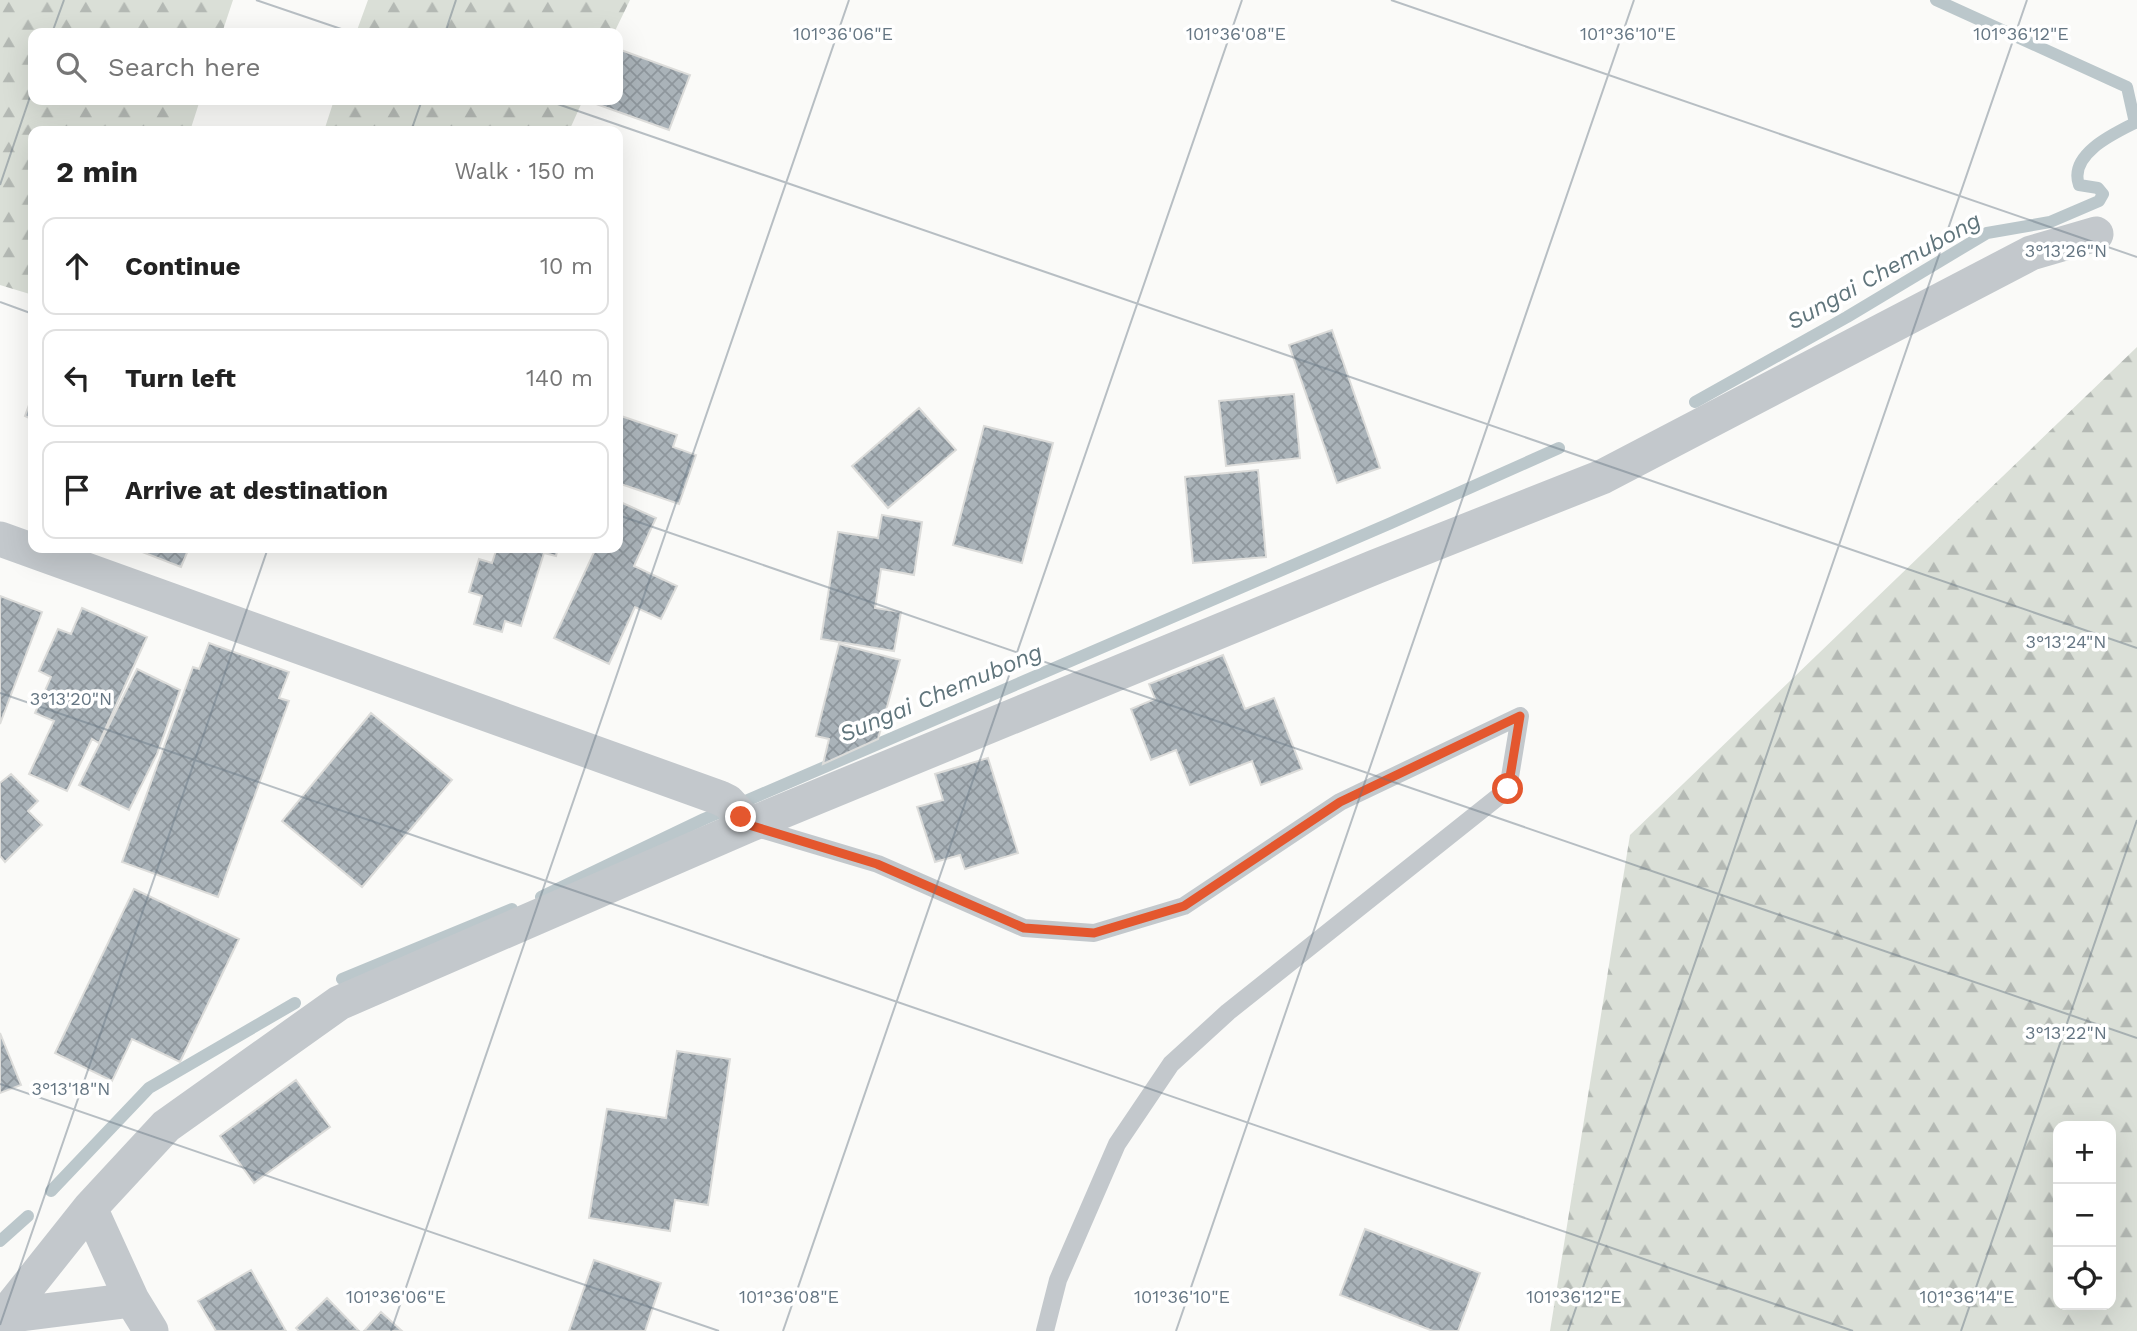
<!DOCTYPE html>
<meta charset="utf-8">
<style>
:root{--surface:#fff;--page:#f6f6f6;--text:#222;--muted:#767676;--line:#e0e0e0}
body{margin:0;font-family:"Work Sans",sans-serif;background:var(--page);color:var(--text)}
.controls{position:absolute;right:21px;bottom:21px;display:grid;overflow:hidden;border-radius:14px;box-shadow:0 7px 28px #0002}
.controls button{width:63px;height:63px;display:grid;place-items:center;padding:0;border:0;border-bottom:2px solid var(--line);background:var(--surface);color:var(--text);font:35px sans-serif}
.stop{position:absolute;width:21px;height:21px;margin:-16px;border:5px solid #e4572e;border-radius:50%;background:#fff}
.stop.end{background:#e4572e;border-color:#fff;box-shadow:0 2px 7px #0008}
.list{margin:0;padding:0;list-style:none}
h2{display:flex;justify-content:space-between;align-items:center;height:91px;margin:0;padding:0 28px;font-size:30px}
h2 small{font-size:23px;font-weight:400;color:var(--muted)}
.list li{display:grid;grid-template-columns:46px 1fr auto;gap:21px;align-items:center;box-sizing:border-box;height:98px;margin:0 14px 14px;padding:0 14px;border:2px solid var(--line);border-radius:14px}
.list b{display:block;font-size:26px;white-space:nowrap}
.list em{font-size:23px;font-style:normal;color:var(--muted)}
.icon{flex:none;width:38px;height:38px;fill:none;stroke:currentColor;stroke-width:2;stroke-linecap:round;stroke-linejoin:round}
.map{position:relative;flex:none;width:2137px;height:1331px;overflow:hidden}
.search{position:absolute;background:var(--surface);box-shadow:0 7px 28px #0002;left:28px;top:28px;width:595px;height:77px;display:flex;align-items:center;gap:18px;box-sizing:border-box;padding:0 24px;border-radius:14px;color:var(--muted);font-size:26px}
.panel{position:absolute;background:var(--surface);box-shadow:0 7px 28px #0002;left:28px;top:126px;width:595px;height:427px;border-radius:14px}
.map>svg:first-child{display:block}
.forest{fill:url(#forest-firs);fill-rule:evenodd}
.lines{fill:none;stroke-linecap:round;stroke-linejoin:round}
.stream{stroke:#bbc7cb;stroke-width:12}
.building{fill:url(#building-cross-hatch);stroke:#dcdcda;stroke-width:2}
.service{stroke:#c3c8cc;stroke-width:18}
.minor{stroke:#c3c8cc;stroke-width:35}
.route{stroke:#e4572e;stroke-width:9}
.ticks{fill:none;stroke:#657683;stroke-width:2;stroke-opacity:0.45}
.labels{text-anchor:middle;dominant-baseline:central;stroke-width:7;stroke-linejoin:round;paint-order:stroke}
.water-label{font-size:23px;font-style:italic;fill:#60757c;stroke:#fff}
.ticks-label{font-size:18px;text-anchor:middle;fill:#657683;stroke:#fff;stroke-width:7;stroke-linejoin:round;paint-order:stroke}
</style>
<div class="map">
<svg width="2137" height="1331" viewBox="0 0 2137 1331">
<defs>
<pattern id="forest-firs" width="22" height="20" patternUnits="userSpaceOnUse" patternTransform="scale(1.75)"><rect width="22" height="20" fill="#dadfd7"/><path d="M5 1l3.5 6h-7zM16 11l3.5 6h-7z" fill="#b4b9b4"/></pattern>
<pattern id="building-cross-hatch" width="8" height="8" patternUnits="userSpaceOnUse" patternTransform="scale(1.75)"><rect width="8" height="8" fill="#aab3b9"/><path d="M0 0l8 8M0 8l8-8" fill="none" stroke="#8e969c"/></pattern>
</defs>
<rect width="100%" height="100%" fill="#fafaf8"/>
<path class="forest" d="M 0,0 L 233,0 L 222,33 L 33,33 L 33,100 L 200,100 L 190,131 L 33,131 L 33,295 L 0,285 Z
M 368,0 L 630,0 L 614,33 L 356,33 Z
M 334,100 L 583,100 L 569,131 L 324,131 Z
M 2137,347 L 2137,1331 L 1550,1331 L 1630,835 ZM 2111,1126 L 2111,1305 L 2058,1305 L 2058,1126 Z"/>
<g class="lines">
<path class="stream" d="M 1936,0 L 2127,87 L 2135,123
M 1695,402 L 1847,317 L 1987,233 L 2050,222 L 2099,201 L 2103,194 L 2098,188 L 2079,185 C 2068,154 2115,133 2137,122
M 541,897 L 704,819 L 1391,523 L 1559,448
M 342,979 L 512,909
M 51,1191 L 149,1088 L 295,1003
M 0,1241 L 28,1216"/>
</g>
<path class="building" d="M 618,49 L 690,75 L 669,130 L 585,100 L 618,100 Z
M 1332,330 L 1380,468 L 1337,483 L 1289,345 Z
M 33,394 L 33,420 L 25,416 Z
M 1294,394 L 1300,458 L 1226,466 L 1219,401 Z
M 919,408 L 956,450 L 888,508 L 852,466 Z
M 618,415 L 677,435 L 673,447 L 696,455 L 679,504 L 618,483 Z
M 984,426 L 1053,443 L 1022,563 L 953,545 Z
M 1258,470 L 1266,557 L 1193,563 L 1185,477 Z
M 618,501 L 656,518 L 634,566 L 677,586 L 661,619 L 635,607 L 609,664 L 554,638 L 596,548 L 618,548 Z
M 882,515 L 922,522 L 914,575 L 881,569 L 875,608 L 901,612 L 894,651 L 821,639 L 838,532 L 878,538 Z
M 132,548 L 189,548 L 181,567 Z
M 497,548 L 558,548 L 556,556 L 544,553 L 521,626 L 505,621 L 502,632 L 474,624 L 482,596 L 469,592 L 479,559 L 492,563 Z
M 0,596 L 42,612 L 0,724 Z
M 82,608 L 147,637 L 99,743 L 92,739 L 67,791 L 29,774 L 54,721 L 35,713 L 51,677 L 39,671 L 58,629 L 71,634 Z
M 209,643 L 289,672 L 279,698 L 289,701 L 218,897 L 122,862 L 193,667 L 199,669 Z
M 839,644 L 900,660 L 878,739 L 823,764 L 829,739 L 816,736 Z
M 1223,655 L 1245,709 L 1274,698 L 1302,769 L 1261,785 L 1252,761 L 1190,785 L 1176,750 L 1151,760 L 1131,709 L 1155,699 L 1149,684 Z
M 137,669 L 180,690 L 157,754 L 129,810 L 79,785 Z
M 371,713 L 452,780 L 362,887 L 282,821 Z
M 988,758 L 1018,853 L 965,869 L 960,855 L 935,862 L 917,807 L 943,800 L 935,774 Z
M 11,774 L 38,801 L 28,811 L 42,825 L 5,862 L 0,856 L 0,783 Z
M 134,889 L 239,939 L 180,1062 L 132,1039 L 112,1081 L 55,1053 Z
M 0,1033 L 21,1085 L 0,1093 Z
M 677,1051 L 730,1059 L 708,1205 L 675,1200 L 670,1231 L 589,1218 L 607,1109 L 666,1118 Z
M 296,1080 L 330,1127 L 254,1183 L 220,1136 Z
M 1365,1229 L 1480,1273 L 1458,1331 L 1433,1331 L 1340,1295 Z
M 594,1260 L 661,1283 L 645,1331 L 569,1331 Z
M 251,1270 L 286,1331 L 216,1331 L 198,1301 Z
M 327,1298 L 359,1331 L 299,1331 L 296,1328 Z
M 381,1312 L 402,1331 L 364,1331 Z"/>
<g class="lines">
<path class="service" d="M 754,827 L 878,864 L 1024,928 L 1094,933 L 1184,906 L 1340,802 L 1520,716
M 1045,1331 L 1058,1280 L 1117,1144 L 1171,1064 L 1228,1012 L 1508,789 L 1520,716"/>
<path class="minor" d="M 0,539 L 720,798 L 728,802 L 749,825
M 90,1208 L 132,1300 L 151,1331
M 4,1316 L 132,1300
M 0,1318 L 4,1316 L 90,1208 L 166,1126 L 339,1003 L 749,825 L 1375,567 L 1602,477 L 2031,253 L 2096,234"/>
</g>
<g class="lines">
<path class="route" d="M 741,817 L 749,825 L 877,864 L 1024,928 L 1094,933 L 1184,906 L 1340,802 L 1520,716 L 1508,789"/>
</g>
<path class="ticks" d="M 256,0 L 353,33M 1391,0 L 2137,257M 52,33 L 64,0M 445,33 L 456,0M 546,100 L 2137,648M 411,131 L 422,100M 0,185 L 33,88M 0,302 L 33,314M 618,515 L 2137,1038M 0,693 L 1853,1331M 0,1084 L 719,1331M 0,1325 L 268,548M 391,1331 L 849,0M 783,1331 L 1242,0M 1176,1331 L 1634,0M 1568,1331 L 2027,0M 1961,1331 L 2137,820"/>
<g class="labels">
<g class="water-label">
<text transform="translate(1884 271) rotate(-29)">Sungai Chemubong</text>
<text transform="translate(941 693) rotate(-23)">Sungai Chemubong</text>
</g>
</g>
<g class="ticks-label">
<text x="843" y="40">101°36'06"E</text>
<text x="1236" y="40">101°36'08"E</text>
<text x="1628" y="40">101°36'10"E</text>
<text x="2021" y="40">101°36'12"E</text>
<text x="2066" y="257">3°13'26"N</text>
<text x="2066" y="648">3°13'24"N</text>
<text x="71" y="705">3°13'20"N</text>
<text x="2066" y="1039">3°13'22"N</text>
<text x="71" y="1095">3°13'18"N</text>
<text x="396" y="1303">101°36'06"E</text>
<text x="789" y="1303">101°36'08"E</text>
<text x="1182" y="1303">101°36'10"E</text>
<text x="1574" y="1303">101°36'12"E</text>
<text x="1967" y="1303">101°36'14"E</text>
</g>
</svg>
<div class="controls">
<button>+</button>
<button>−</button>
<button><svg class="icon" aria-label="locate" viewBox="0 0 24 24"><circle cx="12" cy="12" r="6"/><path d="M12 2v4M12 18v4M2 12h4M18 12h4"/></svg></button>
</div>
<div class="stop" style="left:1508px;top:789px"></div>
<div class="stop end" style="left:741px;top:817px"></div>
<div class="search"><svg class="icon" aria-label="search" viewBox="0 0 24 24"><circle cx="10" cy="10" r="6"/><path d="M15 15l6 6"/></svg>Search here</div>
<section class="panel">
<h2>2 min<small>Walk · 150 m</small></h2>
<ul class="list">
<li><svg class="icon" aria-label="ahead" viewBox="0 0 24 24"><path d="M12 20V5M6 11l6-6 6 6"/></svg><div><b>Continue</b></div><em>10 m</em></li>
<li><svg class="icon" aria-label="left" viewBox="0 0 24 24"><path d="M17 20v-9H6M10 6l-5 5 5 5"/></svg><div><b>Turn left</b></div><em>140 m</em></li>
<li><svg class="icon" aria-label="arrive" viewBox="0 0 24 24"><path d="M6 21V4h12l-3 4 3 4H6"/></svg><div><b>Arrive at destination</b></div></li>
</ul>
</section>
</div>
